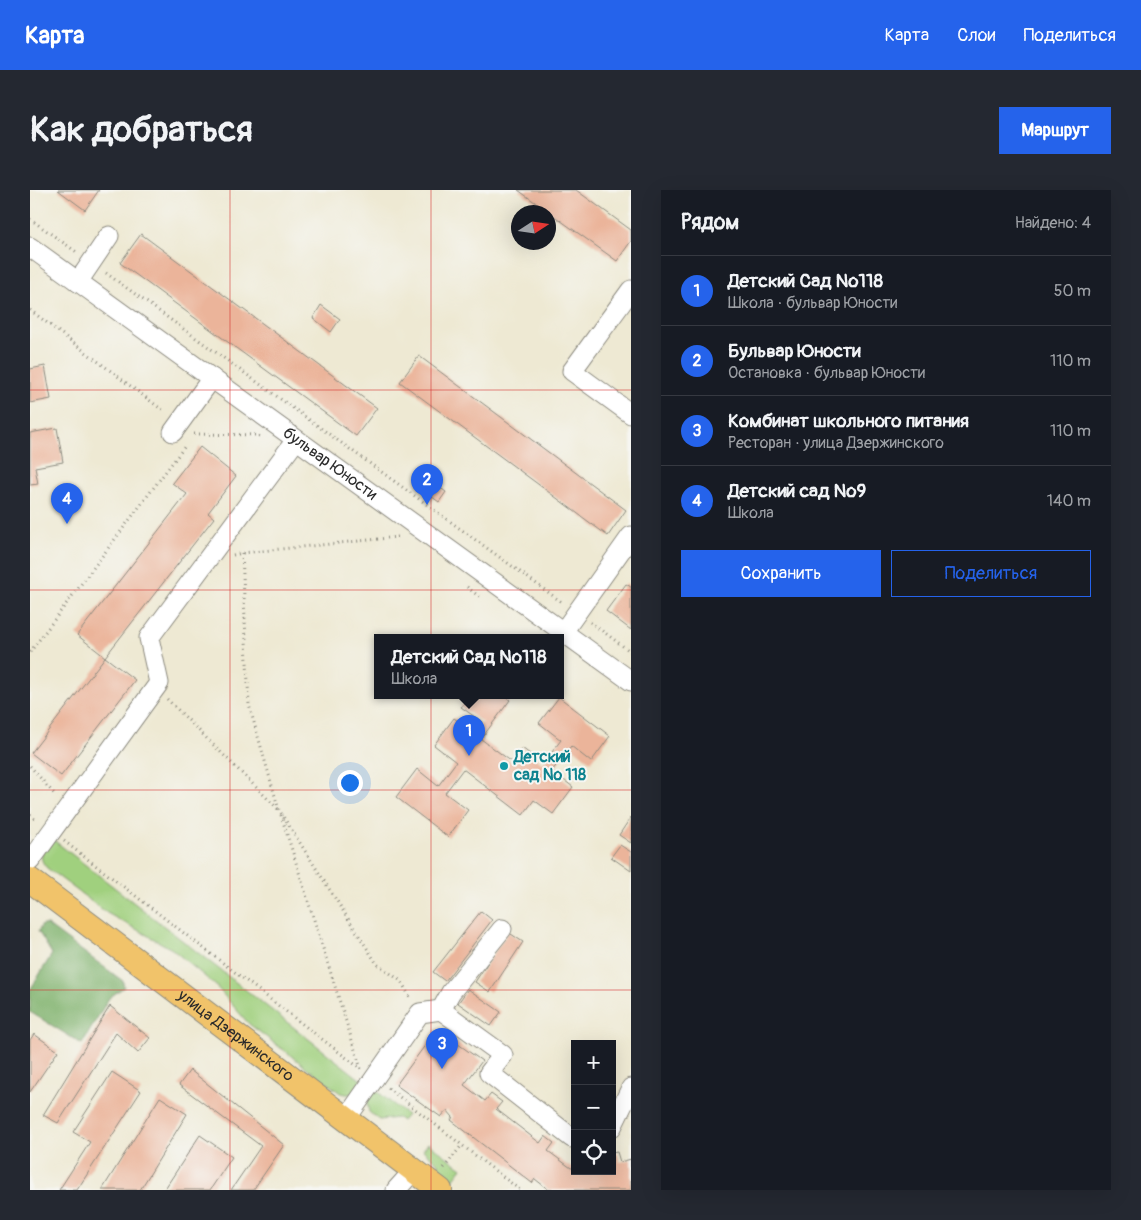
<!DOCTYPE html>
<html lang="ru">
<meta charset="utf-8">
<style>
:root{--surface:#171b24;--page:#242831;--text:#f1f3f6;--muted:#9ea1a6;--line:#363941;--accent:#2563eb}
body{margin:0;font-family:Pangolin,sans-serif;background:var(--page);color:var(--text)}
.controls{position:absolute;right:15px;bottom:15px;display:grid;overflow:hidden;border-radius:0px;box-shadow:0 5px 20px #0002}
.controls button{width:45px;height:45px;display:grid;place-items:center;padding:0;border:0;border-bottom:1px solid var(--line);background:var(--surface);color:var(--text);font:25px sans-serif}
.compass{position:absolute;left:481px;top:15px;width:45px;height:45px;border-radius:50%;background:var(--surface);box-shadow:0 5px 20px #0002;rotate:78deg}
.you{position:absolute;left:319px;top:592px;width:18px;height:18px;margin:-12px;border:4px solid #fff;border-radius:50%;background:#1a73e8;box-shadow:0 0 0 8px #1a73e833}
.badge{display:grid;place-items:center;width:32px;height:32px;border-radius:50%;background:var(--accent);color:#fff;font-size:16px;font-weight:700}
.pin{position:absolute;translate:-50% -41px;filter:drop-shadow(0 1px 2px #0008)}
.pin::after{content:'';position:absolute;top:26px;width:18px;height:15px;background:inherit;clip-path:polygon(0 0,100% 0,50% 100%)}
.popup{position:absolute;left:344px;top:444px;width:190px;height:65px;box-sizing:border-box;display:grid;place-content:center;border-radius:0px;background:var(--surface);filter:drop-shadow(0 1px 4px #0005);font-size:16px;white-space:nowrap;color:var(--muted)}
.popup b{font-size:19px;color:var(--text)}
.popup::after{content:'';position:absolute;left:50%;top:100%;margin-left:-10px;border:10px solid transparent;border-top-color:var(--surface)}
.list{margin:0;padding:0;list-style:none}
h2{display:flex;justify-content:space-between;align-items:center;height:65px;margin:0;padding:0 20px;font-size:21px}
h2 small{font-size:16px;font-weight:400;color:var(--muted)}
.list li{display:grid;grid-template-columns:32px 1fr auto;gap:15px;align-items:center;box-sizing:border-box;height:70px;padding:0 20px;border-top:1px solid var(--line)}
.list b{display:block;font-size:19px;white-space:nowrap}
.list p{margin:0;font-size:16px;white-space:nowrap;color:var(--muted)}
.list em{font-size:16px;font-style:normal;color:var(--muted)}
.actions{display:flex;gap:10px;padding:15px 20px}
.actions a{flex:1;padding:11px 0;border:1px solid var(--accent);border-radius:0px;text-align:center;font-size:18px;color:var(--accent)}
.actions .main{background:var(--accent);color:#fff}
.icon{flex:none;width:28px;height:28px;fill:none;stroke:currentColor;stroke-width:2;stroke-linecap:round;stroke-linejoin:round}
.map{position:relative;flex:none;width:601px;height:1000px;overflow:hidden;border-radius:0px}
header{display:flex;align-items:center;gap:30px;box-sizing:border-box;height:70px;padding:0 25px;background:var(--accent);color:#fff}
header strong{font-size:24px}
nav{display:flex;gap:28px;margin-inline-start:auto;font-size:18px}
.intro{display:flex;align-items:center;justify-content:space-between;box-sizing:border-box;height:120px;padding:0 30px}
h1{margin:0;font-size:35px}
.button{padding:12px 22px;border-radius:0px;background:var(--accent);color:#fff;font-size:18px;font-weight:700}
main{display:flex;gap:30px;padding:0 30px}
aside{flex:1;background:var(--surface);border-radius:0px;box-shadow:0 5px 20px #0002}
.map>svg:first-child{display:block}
.green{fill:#a0d07e;stroke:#667e54}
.forest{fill:#80b26d;stroke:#566e4c}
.building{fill:#ebb49a}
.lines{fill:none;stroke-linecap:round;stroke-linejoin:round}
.minor-casing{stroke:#8c8a7f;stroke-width:21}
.major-casing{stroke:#8c8a7f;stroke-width:26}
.path{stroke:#8c8a7f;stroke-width:3;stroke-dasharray:1 4;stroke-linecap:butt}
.minor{stroke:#fff;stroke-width:19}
.major{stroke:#f1c36a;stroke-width:24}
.grid{fill:none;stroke:#d62828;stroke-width:1;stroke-opacity:0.55}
.culture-dot{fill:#0f9aa8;stroke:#f6f6f2;stroke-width:2}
.labels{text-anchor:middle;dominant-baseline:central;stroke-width:4;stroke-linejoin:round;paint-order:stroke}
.street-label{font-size:16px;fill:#2b2b2b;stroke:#f6f6f2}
.culture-label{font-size:16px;font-weight:bold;fill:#0d838f;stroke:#f6f6f2;text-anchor:start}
</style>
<header>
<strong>Карта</strong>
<nav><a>Карта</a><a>Слои</a><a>Поделиться</a></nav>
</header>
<div class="intro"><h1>Как добраться</h1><a class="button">Маршрут</a></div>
<main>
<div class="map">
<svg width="601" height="1000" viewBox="0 0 601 1000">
<rect width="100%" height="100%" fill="#f6f6f2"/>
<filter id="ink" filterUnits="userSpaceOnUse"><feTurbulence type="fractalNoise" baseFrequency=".02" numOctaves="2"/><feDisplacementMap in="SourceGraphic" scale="10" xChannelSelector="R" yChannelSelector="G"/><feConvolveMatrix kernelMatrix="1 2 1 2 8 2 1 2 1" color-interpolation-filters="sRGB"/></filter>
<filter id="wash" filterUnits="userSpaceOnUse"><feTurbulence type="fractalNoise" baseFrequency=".0096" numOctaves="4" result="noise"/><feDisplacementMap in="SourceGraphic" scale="20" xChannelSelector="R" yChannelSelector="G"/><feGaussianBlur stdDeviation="1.12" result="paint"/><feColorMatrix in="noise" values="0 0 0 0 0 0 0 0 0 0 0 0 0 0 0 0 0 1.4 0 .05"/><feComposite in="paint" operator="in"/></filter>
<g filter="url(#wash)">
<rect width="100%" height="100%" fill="#eee9d3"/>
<path class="green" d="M 21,648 L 335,893 C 327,903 321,907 309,902 L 219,834 L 185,795 L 142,759 L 77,723 L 17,678 C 6,666 14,660 21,648 Z
M 344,899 L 377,925 L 372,931 L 368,928 L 349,930 L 339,922 L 337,912 Z
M 398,953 L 432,978 L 419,995 L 411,989 L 409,974 L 393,960 Z"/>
<path class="forest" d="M 12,735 L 17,735 L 93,791 L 94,797 L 79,808 L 52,854 L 0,822 L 0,800 L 22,764 L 8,741 Z"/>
<g id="blocks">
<path class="building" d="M 28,0 L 69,0 L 55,20 Z
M 488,0 L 546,0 L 601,40 L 601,51 L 587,71 Z
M 111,44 L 347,218 L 326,246 L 90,73 Z
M 291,115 L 310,129 L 301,142 L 283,128 Z
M 389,166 L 596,320 L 578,346 L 370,192 Z
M 15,176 L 21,209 L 0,213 L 0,179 Z
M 27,238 L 33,272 L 5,277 L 8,294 L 0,295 L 0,243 Z
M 170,257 L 206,286 L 178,323 L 184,328 L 75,467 L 105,490 L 31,586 L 1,563 L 75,467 L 47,445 L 157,304 L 142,293 Z
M 401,291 L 416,302 L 409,312 L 394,301 Z
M 596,394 L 601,397 L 601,440 L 576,421 Z
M 440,505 L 473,505 L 480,510 L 451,549 L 482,572 L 492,558 L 513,574 L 531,550 L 509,533 L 529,507 L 580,546 L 561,572 L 541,556 L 522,581 L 543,597 L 523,624 L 504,610 L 493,625 L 433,579 L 415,603 L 438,620 L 418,647 L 366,607 L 387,579 L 408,596 L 426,572 L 404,555 L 424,528 L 444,543 L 452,532 L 431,517 Z
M 601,627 L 601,653 L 589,645 Z
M 590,655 L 601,662 L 601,681 L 581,667 Z
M 451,721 L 462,730 L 415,791 L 403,782 Z
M 478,742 L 493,752 L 460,802 L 445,792 Z
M 438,799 L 471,822 L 461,836 L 428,813 Z
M 80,816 L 120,848 L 108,863 L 86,843 L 28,933 L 13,925 Z
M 407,839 L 452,871 L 434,895 L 455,911 L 461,904 L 472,912 L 466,919 L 510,953 L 515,946 L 524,953 L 518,961 L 541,978 L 545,978 L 545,981 L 582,981 L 582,963 L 587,962 L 590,972 L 601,969 L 601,1000 L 519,1000 L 505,989 L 502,993 L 421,930 L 423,927 L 417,920 L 411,927 L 366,895 Z
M 4,844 L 28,861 L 0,902 L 0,850 Z
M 160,880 L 254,955 L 223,1000 L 201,1000 L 231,956 L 149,895 Z
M 82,882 L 111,901 L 47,1000 L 29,1000 L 60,952 L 43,942 Z
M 130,907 L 157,924 L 110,1000 L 72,1000 Z
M 170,945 L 202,967 L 180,1000 L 134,1000 Z"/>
</g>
</g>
<g filter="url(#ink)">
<use href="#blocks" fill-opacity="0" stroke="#8c8a7f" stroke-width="1"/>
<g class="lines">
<g class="minor-casing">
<g id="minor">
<path id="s1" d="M 0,57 L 601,491"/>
<path d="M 48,92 L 79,46"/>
<path d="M 601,100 L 542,181 L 601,224"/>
<path d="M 143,242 L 182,188"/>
<path d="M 533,442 L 601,346"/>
<path d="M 0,671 L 129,493 L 119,448 L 266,250"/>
<path d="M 411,820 L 473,865 L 459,883 L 542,948 L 545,948"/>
<path d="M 316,929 L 390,823 L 411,820 L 421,802 L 472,739"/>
<path d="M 582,937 L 601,898"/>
<path d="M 366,1000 L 384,980"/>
</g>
</g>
<g class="major-casing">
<g id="major">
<path id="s2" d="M 0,690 L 410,1000"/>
</g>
</g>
<path class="path" d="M 0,29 L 48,63
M 76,83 L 533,413
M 0,120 L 135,222
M 164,244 L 228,245 L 230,247
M 212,363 L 219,515 L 249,620 L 347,774 L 371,791 L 381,809
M 203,365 L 212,363 L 368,347
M 437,397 L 451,408
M 560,432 L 601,462
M 0,462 L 155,256
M 137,509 L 248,619
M 0,576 L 26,606
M 0,625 L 7,631
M 251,625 L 331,879
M 34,651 L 331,879
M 358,898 L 490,1000
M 414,978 L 432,955"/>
<use href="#minor" class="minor"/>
<use href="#major" class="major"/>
</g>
</g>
<path class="grid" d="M 200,0 L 200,1000M 401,0 L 401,1000M 0,200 L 601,200M 0,400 L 601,400M 0,600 L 601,600M 0,800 L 601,800"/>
<circle class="culture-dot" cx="474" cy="576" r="5"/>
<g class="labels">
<g class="street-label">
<text stroke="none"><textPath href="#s1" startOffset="370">бульвар Юности</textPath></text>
<text stroke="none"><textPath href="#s2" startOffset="258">улица Дзержинского</textPath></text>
</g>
<g class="culture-label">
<text x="484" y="567">Детский<tspan x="484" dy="18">сад № 118</tspan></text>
</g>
</g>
</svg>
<div class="controls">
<button>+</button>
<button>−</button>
<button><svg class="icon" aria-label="locate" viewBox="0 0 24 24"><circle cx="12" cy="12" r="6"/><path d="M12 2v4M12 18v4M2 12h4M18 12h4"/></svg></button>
</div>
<svg class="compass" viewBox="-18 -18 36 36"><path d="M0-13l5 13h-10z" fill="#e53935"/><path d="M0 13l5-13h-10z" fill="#9ea1a6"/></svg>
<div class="you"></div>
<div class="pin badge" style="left:439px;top:566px">1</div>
<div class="popup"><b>Детский Сад №118</b>Школа</div>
<div class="pin badge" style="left:397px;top:315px">2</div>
<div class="pin badge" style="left:412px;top:879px">3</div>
<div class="pin badge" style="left:37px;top:334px">4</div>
</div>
<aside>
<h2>Рядом<small>Найдено: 4</small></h2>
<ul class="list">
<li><span class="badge">1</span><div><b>Детский Сад №118</b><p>Школа · бульвар Юности</p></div><em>50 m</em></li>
<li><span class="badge">2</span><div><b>Бульвар Юности</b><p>Остановка · бульвар Юности</p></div><em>110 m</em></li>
<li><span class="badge">3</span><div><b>Комбинат школьного питания</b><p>Ресторан · улица Дзержинского</p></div><em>110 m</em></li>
<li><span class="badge">4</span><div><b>Детский сад №9</b><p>Школа</p></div><em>140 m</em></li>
</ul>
<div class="actions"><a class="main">Сохранить</a><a>Поделиться</a></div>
</aside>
</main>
